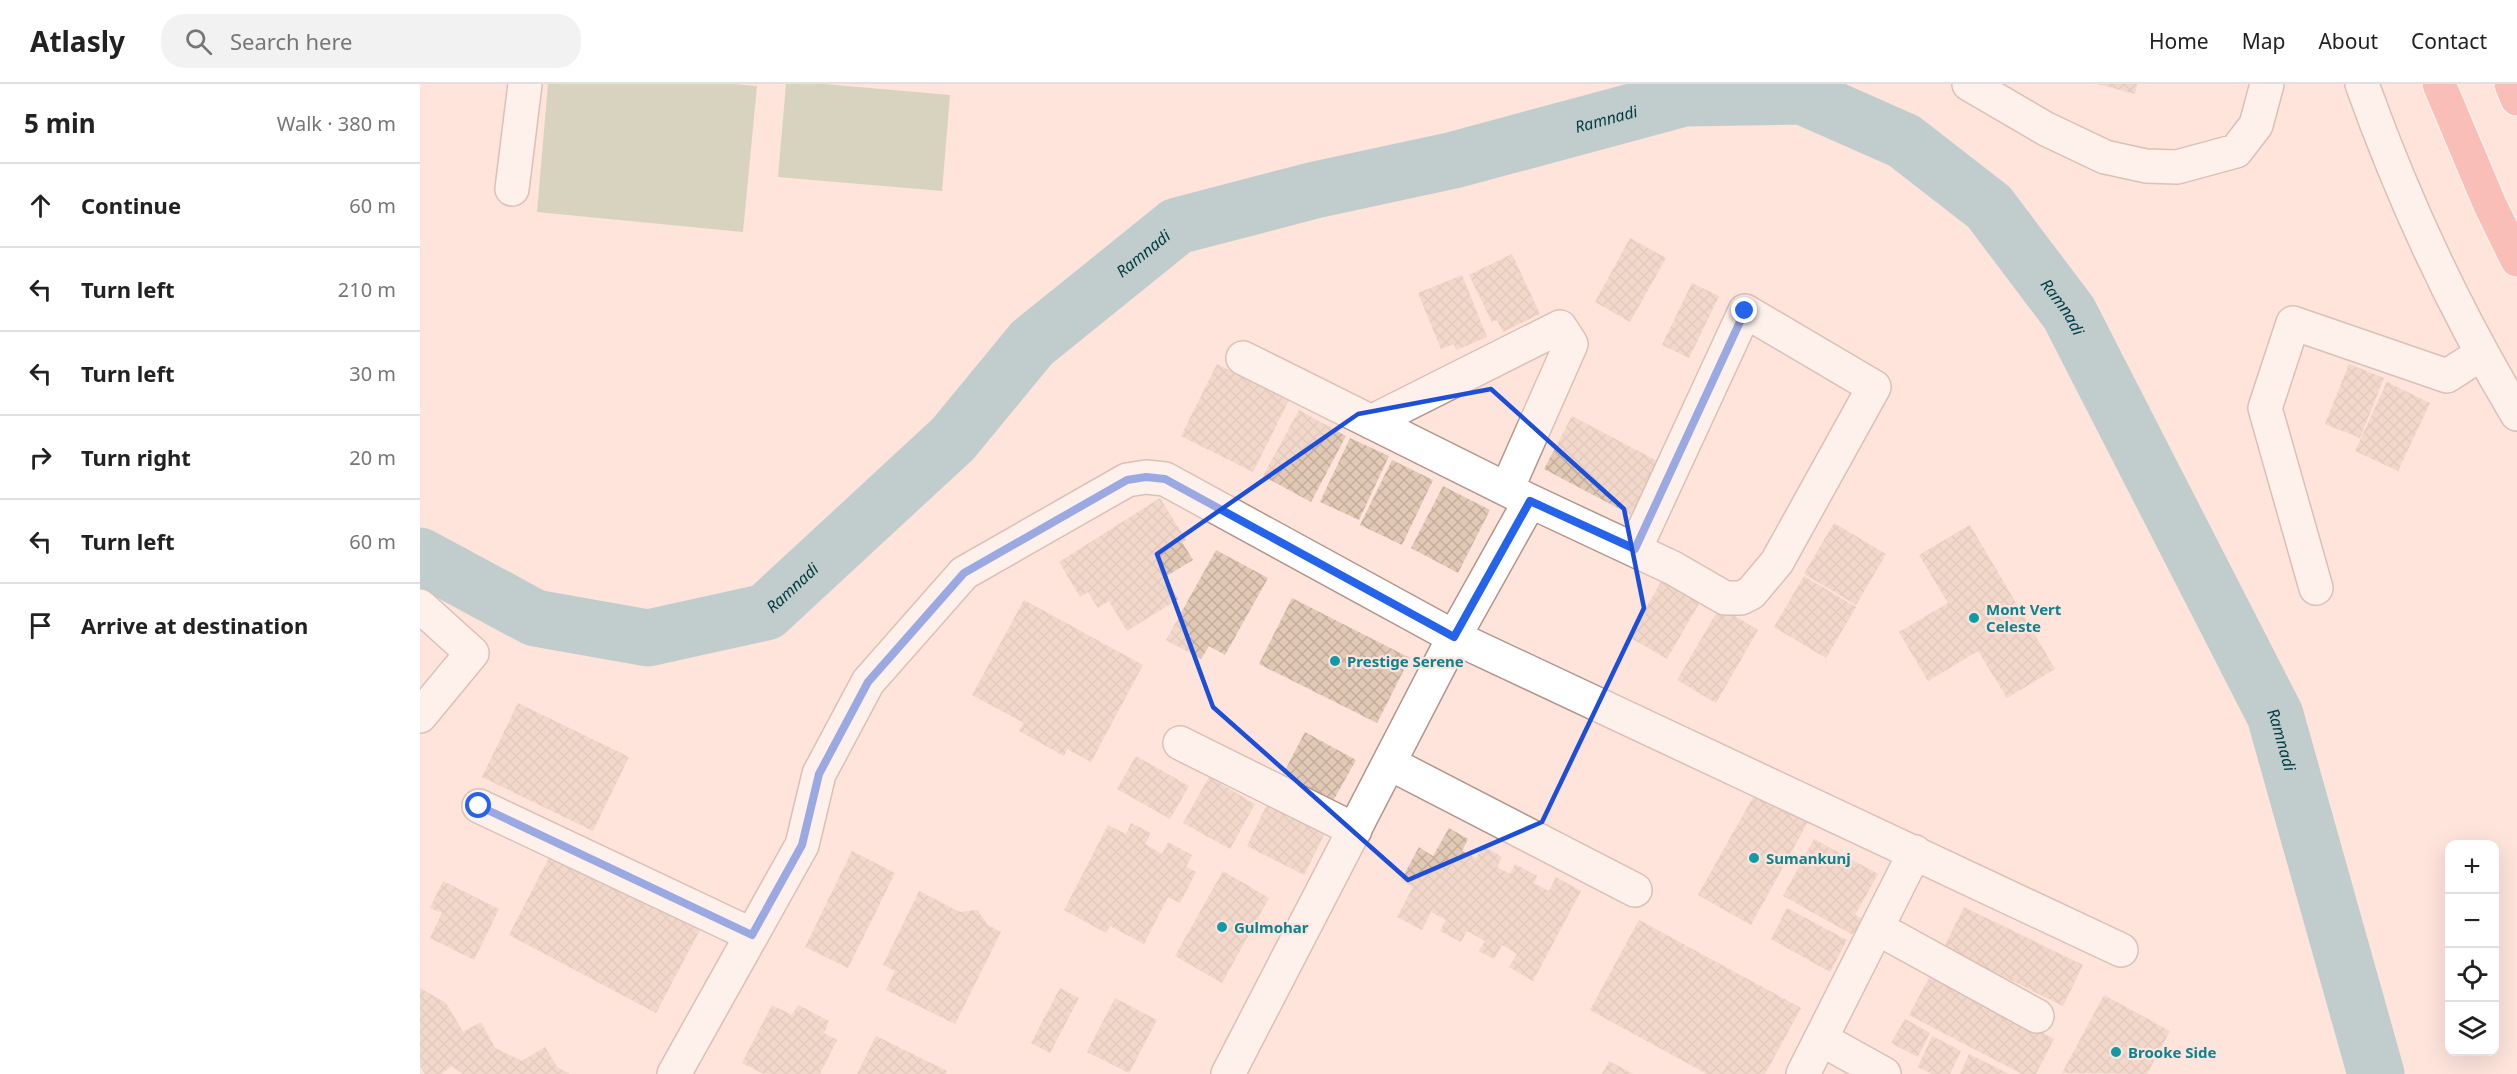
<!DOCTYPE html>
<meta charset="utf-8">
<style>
:root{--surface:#fff;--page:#f2f2f2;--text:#222;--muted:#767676;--line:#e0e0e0}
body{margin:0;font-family:"Noto Sans",sans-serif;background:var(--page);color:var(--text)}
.controls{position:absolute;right:18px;bottom:18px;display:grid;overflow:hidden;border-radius:12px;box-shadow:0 6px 24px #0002}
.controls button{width:54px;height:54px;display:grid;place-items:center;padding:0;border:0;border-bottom:2px solid var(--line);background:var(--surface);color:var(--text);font:30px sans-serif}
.stop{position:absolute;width:18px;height:18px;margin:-14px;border:4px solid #2563eb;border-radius:50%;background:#fff}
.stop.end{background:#2563eb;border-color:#fff;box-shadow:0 2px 6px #0008}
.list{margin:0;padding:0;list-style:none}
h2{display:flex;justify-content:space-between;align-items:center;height:78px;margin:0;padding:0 24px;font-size:26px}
h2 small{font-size:20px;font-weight:400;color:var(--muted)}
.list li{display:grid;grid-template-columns:39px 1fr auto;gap:18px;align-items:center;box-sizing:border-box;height:84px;padding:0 24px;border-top:2px solid var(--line)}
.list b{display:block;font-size:22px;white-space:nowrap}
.list em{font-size:20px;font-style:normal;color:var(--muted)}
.icon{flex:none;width:33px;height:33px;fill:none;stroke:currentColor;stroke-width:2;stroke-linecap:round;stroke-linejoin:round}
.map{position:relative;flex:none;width:2097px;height:990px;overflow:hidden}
header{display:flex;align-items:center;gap:36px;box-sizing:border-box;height:84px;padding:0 30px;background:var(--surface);border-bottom:2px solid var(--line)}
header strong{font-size:28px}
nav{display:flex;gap:33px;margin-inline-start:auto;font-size:21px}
.search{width:420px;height:54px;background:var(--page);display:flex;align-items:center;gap:15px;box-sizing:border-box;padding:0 21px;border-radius:24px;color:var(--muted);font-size:22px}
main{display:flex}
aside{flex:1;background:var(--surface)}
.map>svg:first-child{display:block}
.pitch{fill:#a9bf9d}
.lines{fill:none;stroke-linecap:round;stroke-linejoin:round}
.river{stroke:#78b2bc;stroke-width:57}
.building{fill:url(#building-cross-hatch)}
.minor-casing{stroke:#b3958a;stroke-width:36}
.highway-casing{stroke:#fff;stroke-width:36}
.minor{stroke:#fff;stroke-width:33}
.highway{stroke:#f5918e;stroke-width:33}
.route{stroke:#2563eb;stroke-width:8}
.marked{fill:none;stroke:#1d4ed8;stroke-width:4.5;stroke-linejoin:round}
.culture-dot{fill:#0f9aa8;stroke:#fee4db;stroke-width:2}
.labels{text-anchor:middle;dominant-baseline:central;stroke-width:4.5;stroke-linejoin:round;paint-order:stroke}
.culture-label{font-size:15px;font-weight:bold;fill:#0d838f;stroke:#fee4db;text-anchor:start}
.water-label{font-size:16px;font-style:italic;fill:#013b42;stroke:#fee4db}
</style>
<header>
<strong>Atlasly</strong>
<div class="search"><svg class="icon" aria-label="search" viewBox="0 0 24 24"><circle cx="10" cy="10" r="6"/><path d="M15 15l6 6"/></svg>Search here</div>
<nav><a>Home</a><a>Map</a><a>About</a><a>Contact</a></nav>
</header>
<main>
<aside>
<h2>5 min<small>Walk · 380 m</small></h2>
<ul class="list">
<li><svg class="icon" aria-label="ahead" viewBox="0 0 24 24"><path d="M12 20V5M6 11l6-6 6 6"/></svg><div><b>Continue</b></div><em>60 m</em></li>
<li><svg class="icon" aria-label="left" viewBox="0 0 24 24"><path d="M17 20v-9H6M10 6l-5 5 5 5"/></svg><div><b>Turn left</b></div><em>210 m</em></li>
<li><svg class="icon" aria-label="left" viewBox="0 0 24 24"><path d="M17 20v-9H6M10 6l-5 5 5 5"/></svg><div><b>Turn left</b></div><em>30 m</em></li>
<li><svg class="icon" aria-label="right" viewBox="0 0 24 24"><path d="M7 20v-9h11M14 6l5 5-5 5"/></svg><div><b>Turn right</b></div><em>20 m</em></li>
<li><svg class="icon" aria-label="left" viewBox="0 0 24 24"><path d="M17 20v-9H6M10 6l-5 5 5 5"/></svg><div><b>Turn left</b></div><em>60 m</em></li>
<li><svg class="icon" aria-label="arrive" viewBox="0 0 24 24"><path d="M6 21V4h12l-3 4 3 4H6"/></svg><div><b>Arrive at destination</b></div></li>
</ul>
</aside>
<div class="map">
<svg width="2097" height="990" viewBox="0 0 2097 990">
<defs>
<pattern id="building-cross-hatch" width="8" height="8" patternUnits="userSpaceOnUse" patternTransform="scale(1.5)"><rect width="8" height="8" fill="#e2c9b5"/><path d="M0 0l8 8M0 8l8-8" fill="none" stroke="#c3ad9c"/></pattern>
</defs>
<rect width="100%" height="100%" fill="#fee4db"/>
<path class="pitch" d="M 128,0 L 313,0 L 337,2 L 323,148 L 117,128 Z
M 366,0 L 404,0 L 530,11 L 522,107 L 358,93 Z"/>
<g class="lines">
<path class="river" id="s1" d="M 0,472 L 115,534 L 228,554 L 346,528 L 533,355 L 612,259 L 757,142 L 895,106 L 1034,76 L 1264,14 L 1382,12 L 1484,57 L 1569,123 L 1649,229 L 1855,631 L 1956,990"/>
</g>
<path class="building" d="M 1678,0 L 1717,0 L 1715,10 Z
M 1210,154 L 1246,174 L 1210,238 L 1175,218 Z
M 1092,170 L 1120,230 L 1083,248 L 1077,236 L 1072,238 L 1049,191 Z
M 1042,191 L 1067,253 L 1036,266 L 1034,260 L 1021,265 L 998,209 Z
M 1272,199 L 1299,212 L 1269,274 L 1242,261 Z
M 797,280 L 869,316 L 833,388 L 761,352 Z
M 1929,280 L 1964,294 L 1940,354 L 1905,340 Z
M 1967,298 L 2010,319 L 1978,387 L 1935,367 Z
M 879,326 L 926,352 L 891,418 L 843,392 Z
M 1152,332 L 1241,379 L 1213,432 L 1124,385 Z
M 930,354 L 969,372 L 939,436 L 900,418 Z
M 972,376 L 1013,396 L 982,461 L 940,441 Z
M 1023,402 L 1070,426 L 1038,489 L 991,464 Z
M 740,414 L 766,456 L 762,458 L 773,476 L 745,493 L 758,515 L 707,547 L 689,517 L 678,524 L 668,508 L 660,513 L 639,478 Z
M 1414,439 L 1466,470 L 1436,521 L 1384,490 Z
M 1550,441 L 1635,585 L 1587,614 L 1558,567 L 1508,597 L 1479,548 L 1528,519 L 1499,471 Z
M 796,466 L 848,494 L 805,571 L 789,562 L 781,575 L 746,556 Z
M 1384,492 L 1436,523 L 1406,574 L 1354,543 Z
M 1242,496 L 1280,518 L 1247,575 L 1209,553 Z
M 872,514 L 990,574 L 957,639 L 839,580 Z
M 604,516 L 723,581 L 671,678 L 647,665 L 644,672 L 599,647 L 604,639 L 552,611 Z
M 1300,523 L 1338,546 L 1296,619 L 1257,596 Z
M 98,619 L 209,673 L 173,747 L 62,693 Z
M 885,648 L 936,676 L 913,717 L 863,690 Z
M 716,672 L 769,702 L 750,735 L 697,705 Z
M 789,693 L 835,720 L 810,765 L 763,739 Z
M 1337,706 L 1389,736 L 1331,841 L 1278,811 Z
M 848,718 L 906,747 L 884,791 L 827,762 Z
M 711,739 L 731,749 L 725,760 L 742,770 L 748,758 L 772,771 L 766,783 L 776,788 L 760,819 L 748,813 L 724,860 L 690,842 L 686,849 L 644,826 L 688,741 L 706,750 Z
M 1029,744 L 1048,755 L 1042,767 L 1056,774 L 1063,762 L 1082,773 L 1077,783 L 1090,790 L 1095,780 L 1117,792 L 1114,799 L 1129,807 L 1136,793 L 1161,807 L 1113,897 L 1089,883 L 1097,870 L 1082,861 L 1074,875 L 1059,867 L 1065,857 L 1047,847 L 1041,858 L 1020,847 L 1026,836 L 1011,828 L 1002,846 L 977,833 L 993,803 L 981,796 L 999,763 L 1013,772 Z
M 1394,755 L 1458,790 L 1435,831 L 1442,834 L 1433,851 L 1363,812 Z
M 432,767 L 475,789 L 428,884 L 385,863 Z
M 132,768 L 280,846 L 236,929 L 89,851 Z
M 803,787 L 849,814 L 802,899 L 755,872 Z
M 23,797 L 79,825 L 54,876 L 10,854 L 22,829 L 10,824 Z
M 499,807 L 540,828 L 557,826 L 568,841 L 581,848 L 535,940 L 466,906 L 475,887 L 463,881 Z
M 1544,823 L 1663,881 L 1643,922 L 1524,863 Z
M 1367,824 L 1427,856 L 1410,888 L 1351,855 Z
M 1219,836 L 1381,924 L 1345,990 L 1287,990 L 1170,926 Z
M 1511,890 L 1634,955 L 1616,990 L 1602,990 L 1489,931 Z
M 0,904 L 26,919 L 43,948 L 61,938 L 75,964 L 102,977 L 125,963 L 137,983 L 150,990 L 43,990 L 32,982 L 21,990 L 5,990 L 0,982 Z
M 640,904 L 659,914 L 630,969 L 611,959 Z
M 1684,911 L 1750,947 L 1727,990 L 1642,989 Z
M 695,914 L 737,936 L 709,989 L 667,968 Z
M 352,921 L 372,931 L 378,921 L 409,937 L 404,949 L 417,956 L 400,990 L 344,990 L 322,979 Z
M 1485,935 L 1510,949 L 1498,973 L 1471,959 Z
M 456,952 L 527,987 L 526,990 L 437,990 Z
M 1512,952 L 1541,967 L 1530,990 L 1512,990 L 1498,983 Z
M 1549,970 L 1589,990 L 1540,990 Z
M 1189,977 L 1213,990 L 1182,990 Z"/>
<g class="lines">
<g class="minor-casing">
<path id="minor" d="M 1549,0 L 1626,45 L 1685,73 L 1726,82 L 1757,83 L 1816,67 L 1836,41 L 1847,0
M 1942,0 C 1983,115 2034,225 2097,330
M 92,105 L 105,0
M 823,274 L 1110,417 L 1253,484 L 1305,514 L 1321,514 L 1331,509 L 1357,478 L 1454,303 L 1325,227 L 1215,465
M 951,338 L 1140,243 L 1151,260 L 1087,405
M 1896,504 L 1845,324 L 1873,239 L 2027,292 L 2061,270
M 0,522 L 52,569 L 0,632
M 760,659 L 935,746
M 969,679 L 1215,806
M 59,722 L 332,851
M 1457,844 L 1617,932
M 1401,955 L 1464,990
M 254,990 L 382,761 L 399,690 L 448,598 L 544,489 L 707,396 L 726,393 L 745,395 L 1034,553 L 1701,866
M 808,990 L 1034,553 L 1110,417
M 1383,990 L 1495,768"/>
</g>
<g class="highway-casing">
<path id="highway" d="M 2019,0 L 2070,121 L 2097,176
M 2091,0 L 2097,15"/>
</g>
<use href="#minor" class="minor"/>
<use href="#highway" class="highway"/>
</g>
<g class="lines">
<path class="route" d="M 59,722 L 332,851 L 382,761 L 399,690 L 448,598 L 544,489 L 707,396 L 726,393 L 745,395 L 1034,553 L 1110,417 L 1215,465 L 1325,227"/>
</g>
<path d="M0 0H2097V990H0ZM 1071,305 L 1204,425 L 1224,524 L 1122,738 L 988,796 L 793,623 L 737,470 L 938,330 Z" fill="#fee4db" fill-opacity=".55" fill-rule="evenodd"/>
<path class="marked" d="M 1071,305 L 1204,425 L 1224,524 L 1122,738 L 988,796 L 793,623 L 737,470 L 938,330 Z"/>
<g class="culture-dot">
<circle cx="1554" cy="534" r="6"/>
<circle cx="915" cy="577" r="6"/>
<circle cx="1334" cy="774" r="6"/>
<circle cx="802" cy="843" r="6"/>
<circle cx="1696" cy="968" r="6"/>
</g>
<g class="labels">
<g class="culture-label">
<text x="1566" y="525">Mont Vert<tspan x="1566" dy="17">Celeste</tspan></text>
<text x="927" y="577">Prestige Serene</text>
<text x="1346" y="774">Sumankunj</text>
<text x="814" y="843">Gulmohar</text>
<text x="1708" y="968">Brooke Side</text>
</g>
<g class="water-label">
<text stroke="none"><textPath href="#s1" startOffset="1374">Ramnadi</textPath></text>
<text stroke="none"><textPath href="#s1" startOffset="888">Ramnadi</textPath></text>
<text stroke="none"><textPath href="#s1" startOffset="1916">Ramnadi</textPath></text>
<text stroke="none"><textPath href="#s1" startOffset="402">Ramnadi</textPath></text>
<text stroke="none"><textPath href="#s1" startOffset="2402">Ramnadi</textPath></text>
</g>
</g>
</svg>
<div class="controls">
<button>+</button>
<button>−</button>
<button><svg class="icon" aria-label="locate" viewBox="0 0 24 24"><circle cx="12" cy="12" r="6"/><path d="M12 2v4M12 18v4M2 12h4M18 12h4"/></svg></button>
<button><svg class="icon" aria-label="layers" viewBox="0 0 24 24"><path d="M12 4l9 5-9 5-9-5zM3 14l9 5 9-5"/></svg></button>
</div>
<div class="stop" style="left:59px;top:722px"></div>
<div class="stop end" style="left:1325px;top:227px"></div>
</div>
</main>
